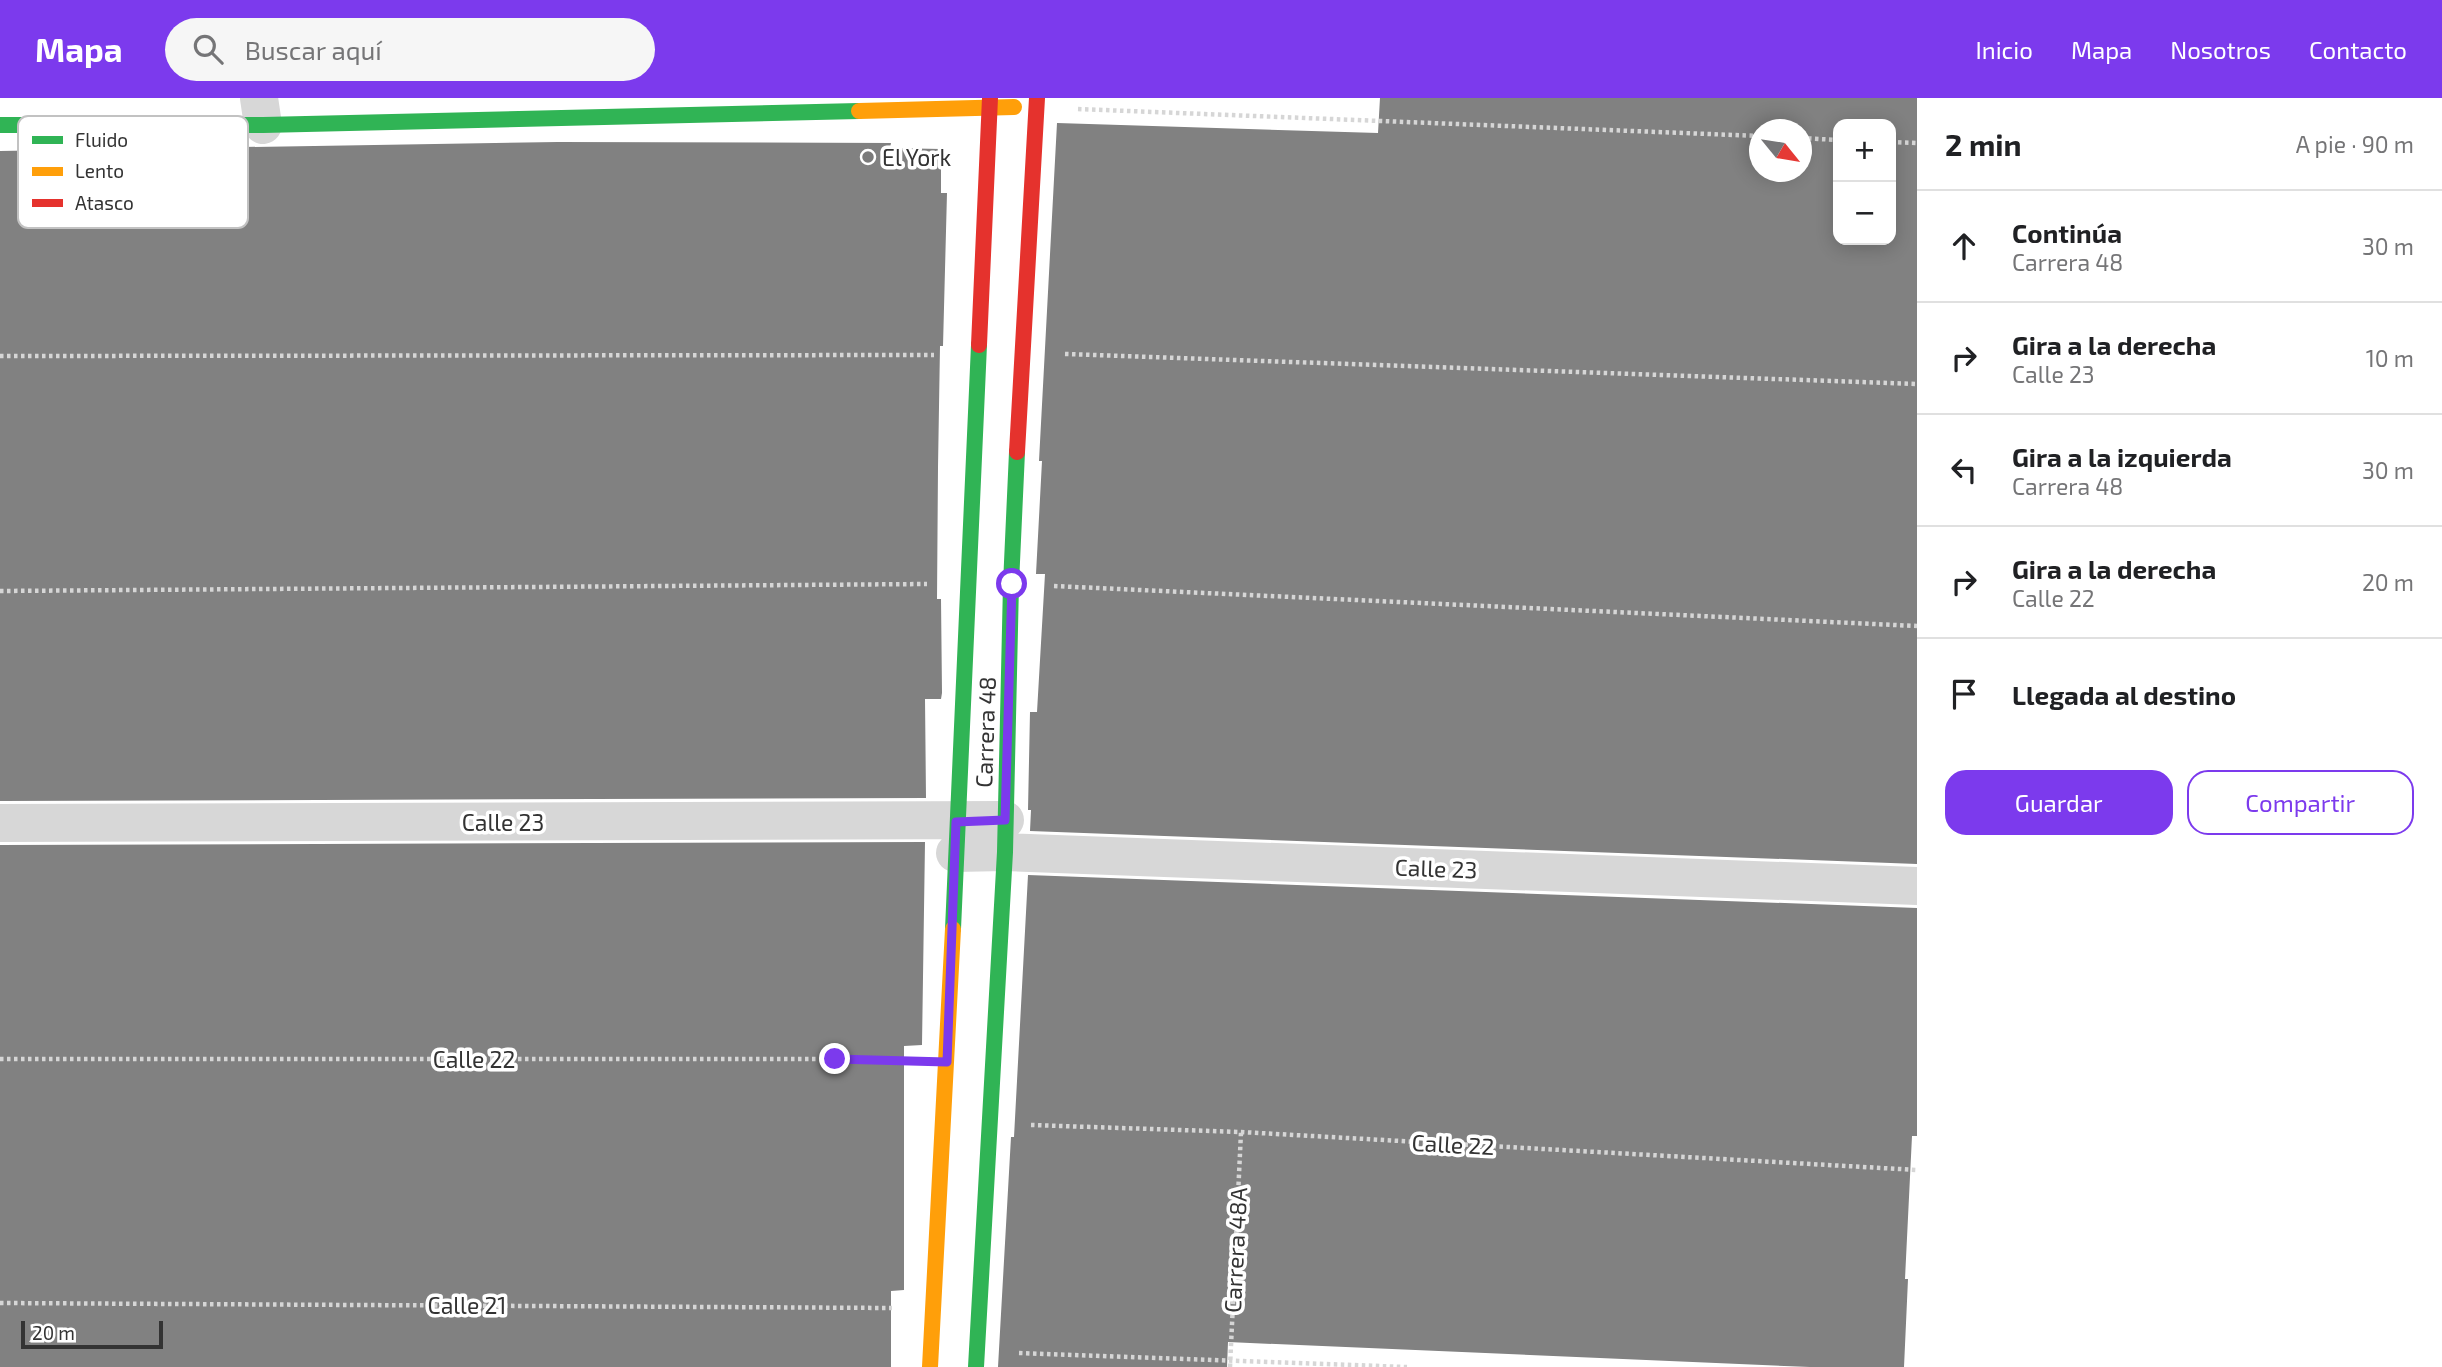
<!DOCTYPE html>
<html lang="es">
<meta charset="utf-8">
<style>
:root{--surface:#fff;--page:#f6f6f6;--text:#202124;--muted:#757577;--line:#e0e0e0;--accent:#7c3aed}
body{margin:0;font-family:"Exo 2",sans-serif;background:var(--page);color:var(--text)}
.controls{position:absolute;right:21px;top:21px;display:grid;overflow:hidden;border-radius:14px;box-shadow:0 4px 18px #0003}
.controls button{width:63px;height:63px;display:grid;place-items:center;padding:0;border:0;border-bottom:2px solid var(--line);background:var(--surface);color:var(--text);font:35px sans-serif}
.compass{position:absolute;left:1749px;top:21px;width:63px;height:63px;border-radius:50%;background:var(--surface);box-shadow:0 4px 18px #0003;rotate:120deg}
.scale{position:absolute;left:21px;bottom:18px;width:142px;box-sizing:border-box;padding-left:7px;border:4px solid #333;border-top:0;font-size:19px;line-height:24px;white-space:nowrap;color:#333;-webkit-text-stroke:5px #fff;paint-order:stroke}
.stop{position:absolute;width:21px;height:21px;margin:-16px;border:5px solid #7c3aed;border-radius:50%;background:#fff}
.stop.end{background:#7c3aed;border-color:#fff;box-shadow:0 2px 7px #0008}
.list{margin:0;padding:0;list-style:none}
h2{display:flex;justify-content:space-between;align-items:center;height:91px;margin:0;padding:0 28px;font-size:30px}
h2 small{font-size:23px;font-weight:400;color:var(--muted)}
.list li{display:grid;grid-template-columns:46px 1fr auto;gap:21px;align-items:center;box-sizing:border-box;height:112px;padding:0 28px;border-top:2px solid var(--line)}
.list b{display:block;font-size:26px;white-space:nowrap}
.list p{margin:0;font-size:23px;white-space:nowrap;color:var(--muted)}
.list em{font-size:23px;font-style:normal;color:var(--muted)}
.actions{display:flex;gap:14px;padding:21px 28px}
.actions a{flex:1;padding:16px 0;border:2px solid var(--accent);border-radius:21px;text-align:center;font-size:24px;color:var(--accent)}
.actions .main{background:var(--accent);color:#fff}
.icon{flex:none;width:38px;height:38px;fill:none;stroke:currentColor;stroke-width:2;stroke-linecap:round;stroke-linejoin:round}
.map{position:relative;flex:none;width:1917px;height:1269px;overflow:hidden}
header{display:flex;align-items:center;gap:42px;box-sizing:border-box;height:98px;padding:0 35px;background:var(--accent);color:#fff}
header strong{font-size:33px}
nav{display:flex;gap:38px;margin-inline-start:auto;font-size:24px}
.search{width:490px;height:63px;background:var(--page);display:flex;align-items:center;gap:18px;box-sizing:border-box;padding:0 24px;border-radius:38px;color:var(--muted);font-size:26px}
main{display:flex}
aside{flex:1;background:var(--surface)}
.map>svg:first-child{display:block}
.building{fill:#818181;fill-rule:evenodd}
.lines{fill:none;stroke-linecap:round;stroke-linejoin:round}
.path{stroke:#d6d6d6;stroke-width:4.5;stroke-dasharray:3.5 3.5;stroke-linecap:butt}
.street{stroke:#d7d7d7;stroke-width:38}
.fast{stroke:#30b455;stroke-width:16}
.slow{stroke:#ff9f0a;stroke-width:16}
.jam{stroke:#e5322d;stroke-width:16}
.route{stroke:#7c3aed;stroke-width:9}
.poi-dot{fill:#7a7a7a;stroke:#fff;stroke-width:2.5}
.labels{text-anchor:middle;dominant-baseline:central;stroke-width:7;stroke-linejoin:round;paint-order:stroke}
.poi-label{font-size:23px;fill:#333;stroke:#fff;text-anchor:start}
.street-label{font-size:23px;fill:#333;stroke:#fff}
.key{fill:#fff;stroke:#c2c2c2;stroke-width:2}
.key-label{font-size:19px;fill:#333}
</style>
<header>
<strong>Mapa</strong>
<div class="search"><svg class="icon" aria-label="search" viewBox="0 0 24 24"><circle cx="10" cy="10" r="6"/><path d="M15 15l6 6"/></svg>Buscar aquí</div>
<nav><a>Inicio</a><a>Mapa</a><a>Nosotros</a><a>Contacto</a></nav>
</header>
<main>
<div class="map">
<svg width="1917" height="1269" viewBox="0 0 1917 1269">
<rect width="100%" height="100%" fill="#fff"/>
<path class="building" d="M 1380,0 L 1917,0 L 1917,766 L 1030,733 L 1031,712 L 1028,712 L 1030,614 L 1037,614 L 1045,476 L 1036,476 L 1042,363 L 1039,363 L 1057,25 L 1378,35 ZM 1838,26 L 1891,26 L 1891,142 L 1838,142 ZM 1760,32 L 1802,32 L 1802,74 L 1760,74 Z
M 558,44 L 891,45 L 890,50 L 941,51 L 941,95 L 947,95 L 943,248 L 940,248 L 938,369 L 937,501 L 941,501 L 942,595 L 941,601 L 925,601 L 926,700 L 0,703 L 0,53 Z
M 925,744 L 922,947 L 904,948 L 904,1192 L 891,1193 L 891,1269 L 0,1269 L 0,747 Z
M 1028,777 L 1917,810 L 1917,1038 L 1912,1038 L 1905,1181 L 1908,1181 L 1904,1269 L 1810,1269 L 1228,1244 L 1227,1269 L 998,1269 L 1011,1039 L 1014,1039 Z"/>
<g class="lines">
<path class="path" d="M 1078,11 L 1759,38
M 1801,40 L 1838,42
M 1891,44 L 1917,45
M 1065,256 L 1917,286
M 0,258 L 934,257
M 1054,488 L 1917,528
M 0,493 L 927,486
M 0,961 L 835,961 L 906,962
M 1031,1027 L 1241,1034 L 1917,1072
M 0,1205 L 892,1210
M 1019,1255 L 1407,1269
M 1230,1269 L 1241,1034"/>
<path class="street" d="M 259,0 L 263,27
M 0,725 L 1005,722
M 955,755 L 1005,754 L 1917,788"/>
<path class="fast" d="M 0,27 L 263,27 L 859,13
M 953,831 L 979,247
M 976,1269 L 1005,754 L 1011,486 L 1017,354"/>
<path class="slow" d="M 859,13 L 1014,9
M 930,1269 L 953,831"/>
<path class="jam" d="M 979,247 L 990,0
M 1017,354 L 1037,0"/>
</g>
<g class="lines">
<path class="route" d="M 835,961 L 947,964 L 956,724 L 1005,722 L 1012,486"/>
</g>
<circle class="poi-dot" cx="868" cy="59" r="7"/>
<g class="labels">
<g class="poi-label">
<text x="882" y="59">El York</text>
</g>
<g class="street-label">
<text transform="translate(985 634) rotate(-88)">Carrera 48</text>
<text x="503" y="724">Calle 23</text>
<text transform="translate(1436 770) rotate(2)">Calle 23</text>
<text x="474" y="961">Calle 22</text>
<text transform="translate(1453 1046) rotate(3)">Calle 22</text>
<text transform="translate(1235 1152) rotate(-87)">Carrera 48A</text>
<text x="467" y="1207">Calle 21</text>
</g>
</g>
<rect x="18" y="18" width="230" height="112" rx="10" class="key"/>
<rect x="32" y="38" width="31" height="8" fill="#30b455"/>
<rect x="32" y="69" width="31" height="9" fill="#ff9f0a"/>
<rect x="32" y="101" width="31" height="8" fill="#e5322d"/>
<g class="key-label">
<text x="75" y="49">Fluido</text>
<text x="75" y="80">Lento</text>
<text x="75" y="112">Atasco</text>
</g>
</svg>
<div class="controls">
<button>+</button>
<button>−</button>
</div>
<svg class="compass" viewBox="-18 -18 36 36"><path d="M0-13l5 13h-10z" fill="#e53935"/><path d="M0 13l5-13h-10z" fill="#757577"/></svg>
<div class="scale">20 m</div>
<div class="stop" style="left:1012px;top:486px"></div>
<div class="stop end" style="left:835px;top:961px"></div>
</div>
<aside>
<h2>2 min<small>A pie · 90 m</small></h2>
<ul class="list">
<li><svg class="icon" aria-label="ahead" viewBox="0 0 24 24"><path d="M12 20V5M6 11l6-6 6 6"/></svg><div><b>Continúa</b><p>Carrera 48</p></div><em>30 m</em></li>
<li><svg class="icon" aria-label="right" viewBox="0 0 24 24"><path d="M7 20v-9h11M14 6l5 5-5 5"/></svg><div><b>Gira a la derecha</b><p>Calle 23</p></div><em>10 m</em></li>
<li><svg class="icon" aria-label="left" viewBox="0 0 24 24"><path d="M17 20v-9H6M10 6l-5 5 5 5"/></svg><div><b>Gira a la izquierda</b><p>Carrera 48</p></div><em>30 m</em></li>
<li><svg class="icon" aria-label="right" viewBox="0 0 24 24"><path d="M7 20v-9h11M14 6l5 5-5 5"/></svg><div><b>Gira a la derecha</b><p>Calle 22</p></div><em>20 m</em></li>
<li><svg class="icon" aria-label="arrive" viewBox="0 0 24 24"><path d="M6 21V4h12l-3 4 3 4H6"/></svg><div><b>Llegada al destino</b></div></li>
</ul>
<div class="actions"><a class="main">Guardar</a><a>Compartir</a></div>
</aside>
</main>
